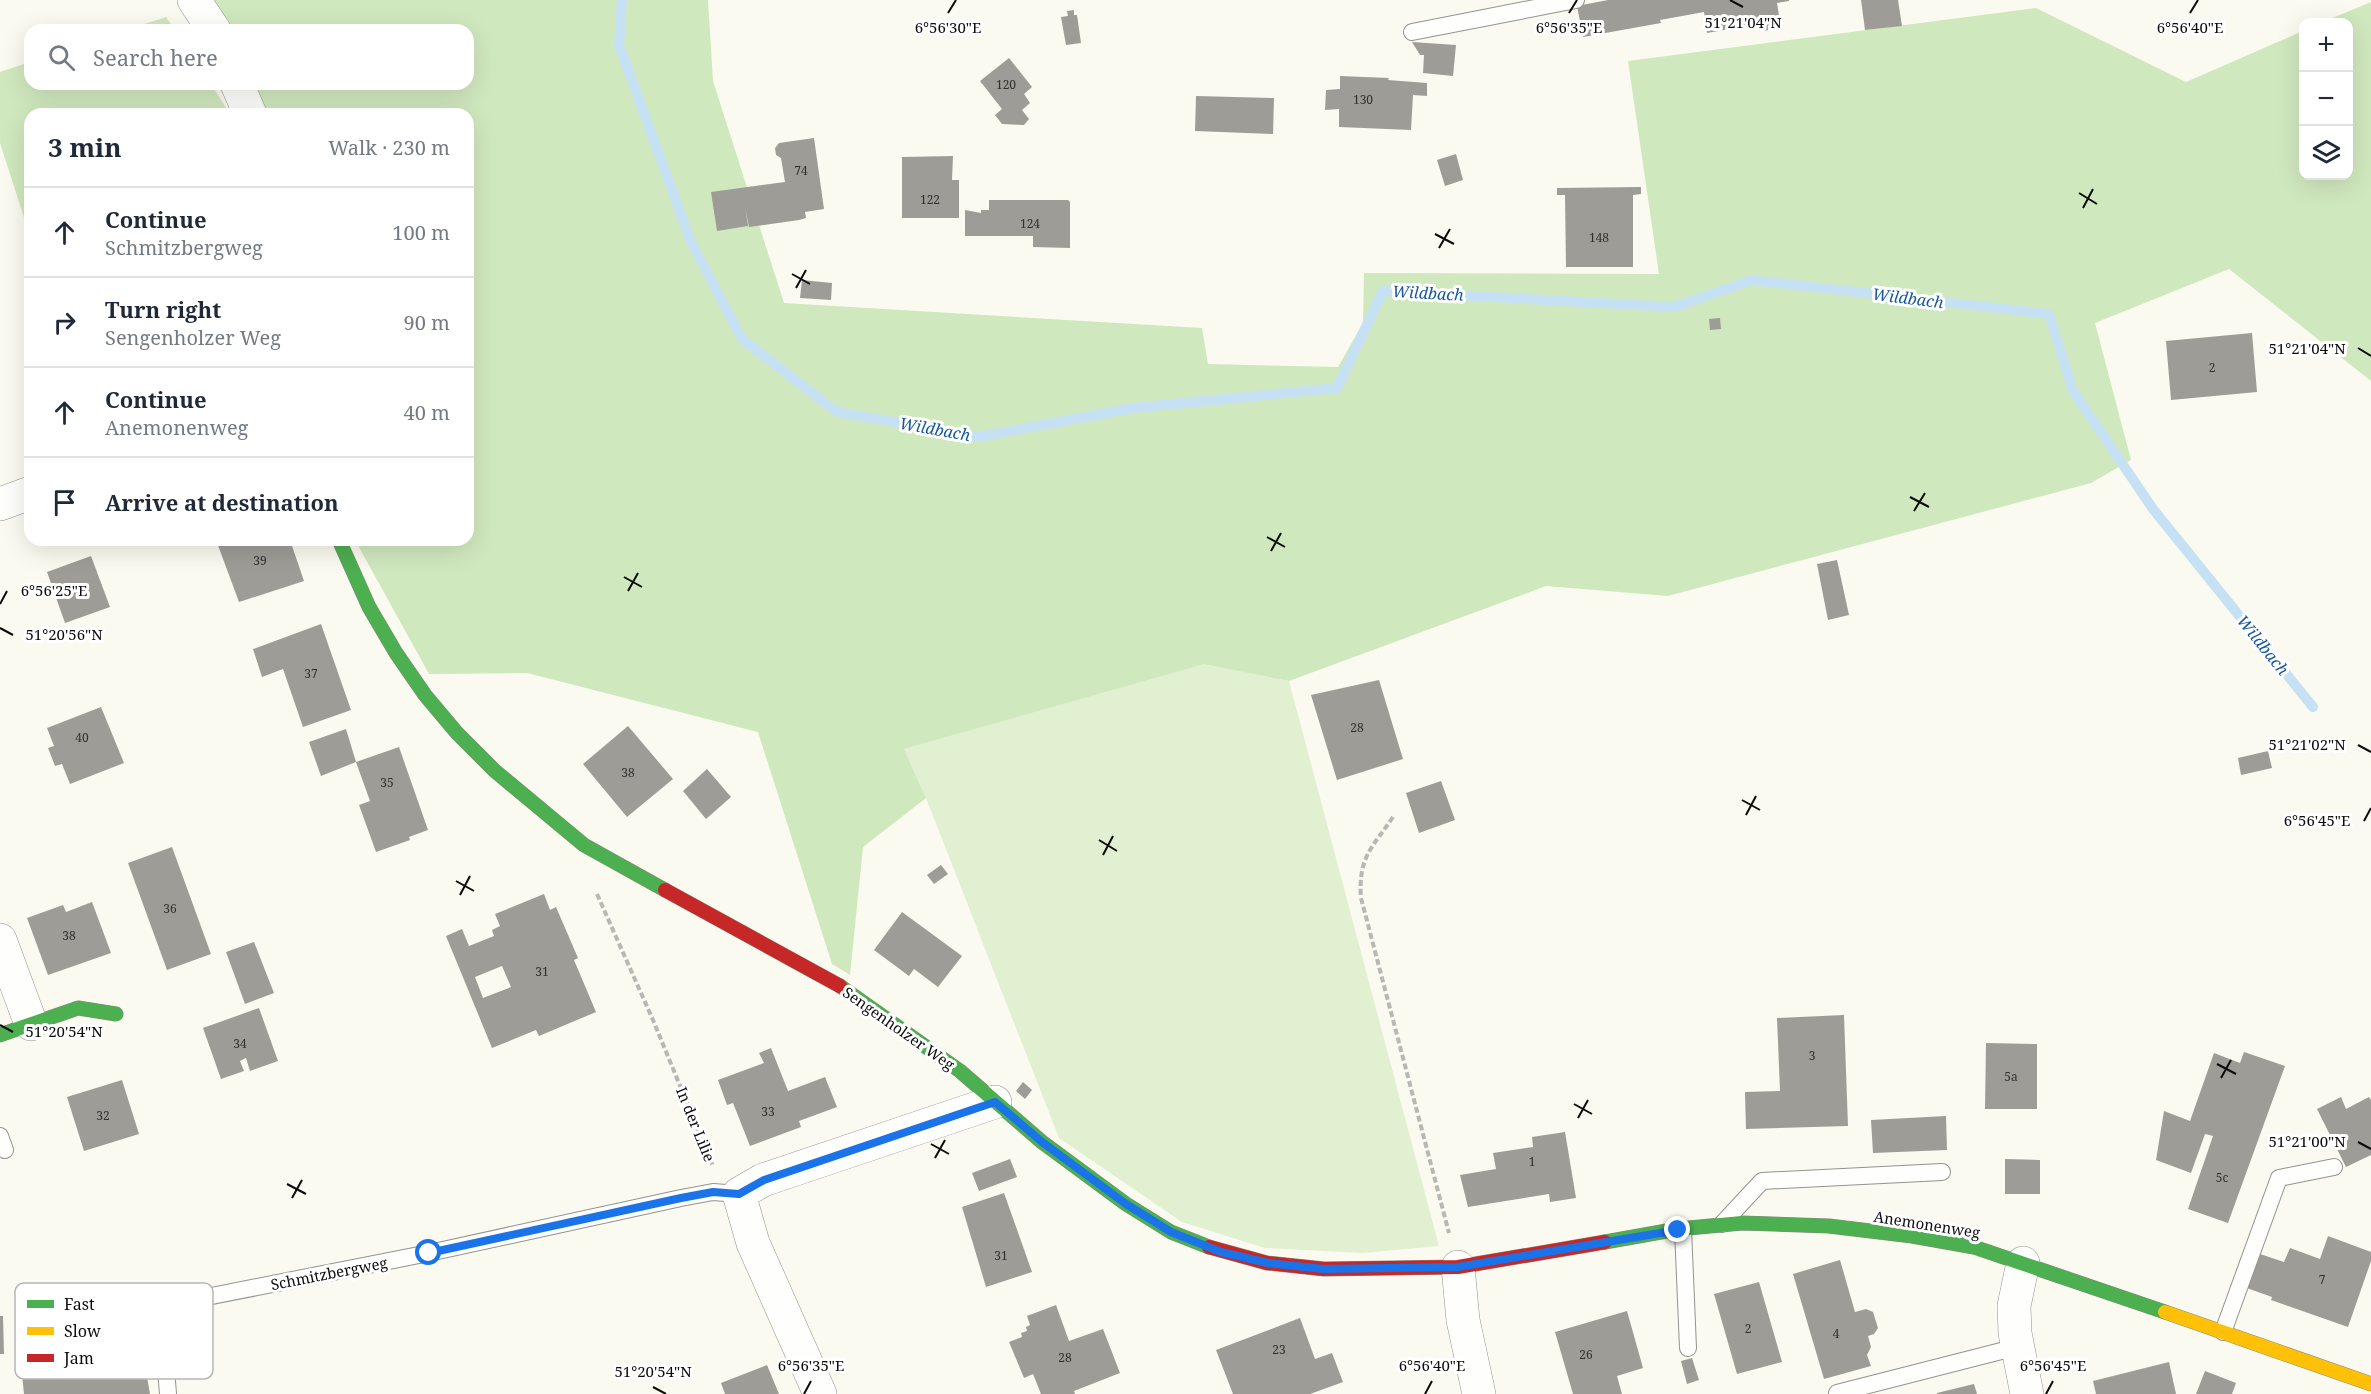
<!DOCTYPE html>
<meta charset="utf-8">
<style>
:root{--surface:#fff;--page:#f2f2f3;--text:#1f2937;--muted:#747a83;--line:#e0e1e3}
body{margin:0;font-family:"Noto Serif",serif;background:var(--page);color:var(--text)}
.controls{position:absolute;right:18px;top:18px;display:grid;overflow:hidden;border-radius:12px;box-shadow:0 6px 24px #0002}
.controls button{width:54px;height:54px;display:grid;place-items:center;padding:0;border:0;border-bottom:2px solid var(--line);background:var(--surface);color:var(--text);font:30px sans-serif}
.stop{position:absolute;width:18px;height:18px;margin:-14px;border:4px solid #1a73e8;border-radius:50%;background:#fff}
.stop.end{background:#1a73e8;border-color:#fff;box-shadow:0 2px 6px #0008}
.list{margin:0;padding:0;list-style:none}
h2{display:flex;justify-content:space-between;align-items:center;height:78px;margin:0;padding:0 24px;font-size:26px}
h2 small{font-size:20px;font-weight:400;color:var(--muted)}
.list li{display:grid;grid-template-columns:39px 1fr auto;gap:18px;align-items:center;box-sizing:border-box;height:90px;padding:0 24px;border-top:2px solid var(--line)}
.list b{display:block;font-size:22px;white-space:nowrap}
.list p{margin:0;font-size:20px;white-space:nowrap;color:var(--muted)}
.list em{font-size:20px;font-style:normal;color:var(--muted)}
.icon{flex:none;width:33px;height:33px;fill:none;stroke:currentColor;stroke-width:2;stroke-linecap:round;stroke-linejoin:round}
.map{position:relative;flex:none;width:2371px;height:1394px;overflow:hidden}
.search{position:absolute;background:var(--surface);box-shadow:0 6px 24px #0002;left:24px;top:24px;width:450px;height:66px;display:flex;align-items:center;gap:15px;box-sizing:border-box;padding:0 21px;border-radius:18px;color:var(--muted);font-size:22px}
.panel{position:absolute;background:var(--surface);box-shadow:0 6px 24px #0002;left:24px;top:108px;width:450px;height:438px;border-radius:18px}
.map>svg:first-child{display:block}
.green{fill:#e1f0d0}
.forest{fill:#d0e8be}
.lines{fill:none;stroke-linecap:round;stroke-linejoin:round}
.stream{stroke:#c7e1f4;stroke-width:10}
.building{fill:#9d9c96;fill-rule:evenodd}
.lane-casing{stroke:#93938f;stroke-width:18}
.street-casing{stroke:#93938f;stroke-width:34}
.fast-casing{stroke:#8a8a85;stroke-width:15}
.slow-casing{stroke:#8a8a85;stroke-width:15}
.jam-casing{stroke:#8a8a85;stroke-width:15}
.path{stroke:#b7b7b5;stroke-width:4;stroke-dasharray:6 3;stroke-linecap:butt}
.lane{stroke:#fefefd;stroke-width:16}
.street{stroke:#fefefd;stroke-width:33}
.fast{stroke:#4caf50;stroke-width:14}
.slow{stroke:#ffc107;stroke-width:14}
.jam{stroke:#c62828;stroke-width:14}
.route{stroke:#1a73e8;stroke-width:8}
.ticks{fill:none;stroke:#0c0c0c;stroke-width:2}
.labels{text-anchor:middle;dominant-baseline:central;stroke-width:6;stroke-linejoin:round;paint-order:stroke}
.number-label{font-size:12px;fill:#30302e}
.street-label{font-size:15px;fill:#0c0c0c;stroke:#fff}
.water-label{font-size:16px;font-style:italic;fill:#16579d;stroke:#fff}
.key{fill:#fff;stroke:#b6b6b6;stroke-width:1.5}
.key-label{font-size:16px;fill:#0c0c0c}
.ticks-label{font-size:15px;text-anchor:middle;fill:#0c0c0c;stroke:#fff;stroke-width:6;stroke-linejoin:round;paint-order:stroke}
</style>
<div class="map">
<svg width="2371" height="1394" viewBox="0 0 2371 1394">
<rect width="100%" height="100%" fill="#fafaf0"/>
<path class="green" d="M 1204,663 L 1289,681 L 1439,1246 L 1363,1253 L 1265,1248 L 1182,1222 L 1059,1138 L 926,798 L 904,749 Z"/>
<path class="forest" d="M 210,0 L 708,0 L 713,81 L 784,303 L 1202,328 L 1208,364 L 1338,367 L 1363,323 L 1364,273 L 1659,274 L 1628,61 L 2036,8 L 2186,82 L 2303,31 L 2304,176 L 2348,176 L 2348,22 L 2323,22 L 2371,2 L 2371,381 L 2229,269 L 2095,323 L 2131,460 L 2091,483 L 1668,596 L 1546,586 L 1289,681 L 1204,664 L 904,749 L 926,798 L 863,847 L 850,975 L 832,964 L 758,732 L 527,673 L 429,674 L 355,540 L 468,540 L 468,114 L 263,114 L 249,84 L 468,84 L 468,30 L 224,30 Z
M 166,17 L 175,30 L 126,30 Z
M 30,62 L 30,84 L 211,84 L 230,114 L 30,114 L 30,236 L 0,143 L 0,72 Z"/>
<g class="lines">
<path class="stream" d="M 622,0 L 619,45 L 691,242 L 742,339 L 837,412 L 978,437 L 1133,408 L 1337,388 L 1383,291 L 1674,307 L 1752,280 L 2049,314 L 2073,391 L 2153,509 L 2313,707"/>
</g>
<path class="building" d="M 1608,0 L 1789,0 L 1789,1 L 1777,3 L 1781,28 L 1763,31 L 1762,23 L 1707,33 L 1704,12 L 1660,20 L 1661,23 L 1583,37 L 1577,6 Z
M 1861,0 L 1898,0 L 1902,26 L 1865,30 Z
M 1074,10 L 1074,15 L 1077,15 L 1081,43 L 1066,45 L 1061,17 L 1068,16 L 1067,11 Z
M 1412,42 L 1456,45 L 1453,76 L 1423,73 L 1424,55 L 1420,55 Z
M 1009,58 L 1032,87 L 1024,94 L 1030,103 L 1022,110 L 1029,119 L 1024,125 L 1002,124 L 995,115 L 1002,109 L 980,81 Z
M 1340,76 L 1389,78 L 1388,80 L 1427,83 L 1427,96 L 1413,95 L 1411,130 L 1339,127 L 1339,109 L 1325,110 L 1326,90 L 1340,89 Z
M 1196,96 L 1274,98 L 1273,134 L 1195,131 Z
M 814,138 L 824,209 L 805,212 L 806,218 L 799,220 L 749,227 L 745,207 L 748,226 L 717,231 L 711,192 L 785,182 L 781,158 L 776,155 L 775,148 L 779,143 Z
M 1456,154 L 1463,180 L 1445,186 L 1437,160 Z
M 953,156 L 952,180 L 959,180 L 959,218 L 902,218 L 902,157 Z
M 1641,187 L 1641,194 L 1633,195 L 1633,267 L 1566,267 L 1565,195 L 1557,195 L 1557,188 Z
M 989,200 L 1068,200 L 1070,202 L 1070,248 L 1033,247 L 1033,236 L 965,236 L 965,210 L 981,213 L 981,210 L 989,210 Z
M 802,280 L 832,283 L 831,300 L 800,298 Z
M 1720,318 L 1721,329 L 1710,330 L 1709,319 Z
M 2252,333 L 2257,392 L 2171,400 L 2166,341 Z
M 216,540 L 290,540 L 304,581 L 239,602 Z
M 91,556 L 110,607 L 65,623 L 47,572 Z
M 1837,560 L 1849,615 L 1828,620 L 1817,564 Z
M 321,624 L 351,710 L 303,727 L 283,669 L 262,677 L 253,649 Z
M 1379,680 L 1403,759 L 1337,780 L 1311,695 Z
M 101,707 L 124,763 L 70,784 L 62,764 L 55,766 L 48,748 L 54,746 L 47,728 Z
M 628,726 L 673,779 L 627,817 L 583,764 Z
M 346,729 L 356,762 L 321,776 L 309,742 Z
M 399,747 L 428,830 L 409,837 L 410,840 L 376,852 L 359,805 L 370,801 L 356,762 Z
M 2268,751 L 2272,768 L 2241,775 L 2238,758 Z
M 707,769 L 731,797 L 706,819 L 683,791 Z
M 1441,781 L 1455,820 L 1419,833 L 1406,793 Z
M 172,847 L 211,954 L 167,970 L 128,863 Z
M 941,865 L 948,874 L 934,884 L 927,875 Z
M 544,894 L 550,910 L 556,907 L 578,958 L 574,960 L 596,1012 L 539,1036 L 536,1030 L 492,1048 L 446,936 L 462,929 L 469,946 L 494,936 L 492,930 L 500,926 L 495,914 ZM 502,966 L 511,987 L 483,998 L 475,977 Z
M 92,902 L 111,953 L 48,975 L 27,918 L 63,905 L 66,912 Z
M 902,912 L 962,956 L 938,987 L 914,969 L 909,976 L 874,950 Z
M 254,942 L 274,993 L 245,1004 L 226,952 Z
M 259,1008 L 278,1061 L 250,1071 L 246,1058 L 240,1061 L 244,1071 L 221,1079 L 203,1028 Z
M 1844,1015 L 1848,1126 L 1746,1129 L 1745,1092 L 1780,1091 L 1777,1018 Z
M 1986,1043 L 2037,1044 L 2037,1109 L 1985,1109 Z
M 771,1048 L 788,1091 L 825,1077 L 837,1107 L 799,1121 L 801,1127 L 750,1146 L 733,1103 L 727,1105 L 718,1080 L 764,1063 L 759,1053 Z
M 2244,1052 L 2285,1066 L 2228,1223 L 2188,1209 L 2213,1136 L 2205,1134 L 2191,1173 L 2156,1160 L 2164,1111 L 2190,1121 L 2214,1053 L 2240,1063 Z
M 122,1080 L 139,1134 L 84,1151 L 67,1097 Z
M 1023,1082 L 1032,1090 L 1025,1099 L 1016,1091 Z
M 2341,1097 L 2346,1109 L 2369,1097 L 2371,1100 L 2371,1155 L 2346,1167 L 2317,1109 Z
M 1946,1116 L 1947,1150 L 1873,1153 L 1871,1120 Z
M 1565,1132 L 1576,1198 L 1550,1202 L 1549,1194 L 1468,1207 L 1460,1175 L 1496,1169 L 1493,1153 L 1533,1147 L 1532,1137 Z
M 1010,1159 L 1017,1177 L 979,1191 L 972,1173 Z
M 2005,1159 L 2040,1160 L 2040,1194 L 2005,1194 Z
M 1004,1193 L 1032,1272 L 986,1287 L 962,1207 Z
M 2328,1236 L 2371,1252 L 2371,1261 L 2348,1327 L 2271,1300 L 2272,1297 L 2244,1287 L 2257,1253 L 2284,1262 L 2290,1248 L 2320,1259 Z
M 1840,1260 L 1855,1312 L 1866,1309 L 1873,1312 L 1878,1328 L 1874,1334 L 1868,1336 L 1871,1347 L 1867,1355 L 1871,1366 L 1824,1379 L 1793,1274 Z
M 1759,1282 L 1782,1362 L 1737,1374 L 1714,1294 Z
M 132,1305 L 134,1324 L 146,1330 L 142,1348 L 150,1394 L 24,1394 L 22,1374 L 88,1370 L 83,1307 Z
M 1056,1305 L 1069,1341 L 1103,1329 L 1120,1373 L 1074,1391 L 1075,1394 L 1041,1394 L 1033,1374 L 1024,1378 L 1009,1342 L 1022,1337 L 1021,1333 L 1027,1331 L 1026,1327 L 1030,1325 L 1027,1316 Z
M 1627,1311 L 1643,1368 L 1617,1376 L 1622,1394 L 1573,1394 L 1555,1332 Z
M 0,1316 L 3,1316 L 4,1354 L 0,1354 Z
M 1300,1318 L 1315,1359 L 1332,1353 L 1343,1382 L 1310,1394 L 1233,1394 L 1216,1350 Z
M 1692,1358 L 1699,1380 L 1687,1384 L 1681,1361 Z
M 2169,1362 L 2176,1394 L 2096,1394 L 2093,1381 Z
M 767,1365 L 779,1394 L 725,1394 L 721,1383 Z
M 2205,1371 L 2236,1383 L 2232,1394 L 2196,1394 Z
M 1974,1384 L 1977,1394 L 1937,1394 L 1937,1393 Z"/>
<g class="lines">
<g class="lane-casing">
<path id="lane" d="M 1412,32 L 1576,0
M 0,1136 L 5,1150
M 1722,1224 L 1762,1181 L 1942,1172
M 1683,1229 L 1688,1348
M 2223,1332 L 2279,1178 L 2334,1167
M 1837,1393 L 2017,1347
M 168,1394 L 161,1306 L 429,1253 L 681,1198 L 713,1192 L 739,1194"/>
</g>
<g class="street-casing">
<path id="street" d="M 194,0 L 214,30
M 237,84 L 250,114
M 0,504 L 30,493
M 0,940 L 31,1024
M 2023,1263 L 2014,1306 L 2015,1333 L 2027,1394
M 1458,1267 L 1463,1320 L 1479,1394
M 820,1394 L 753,1243 L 739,1194 L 763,1180 L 995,1102"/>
</g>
<g class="fast-casing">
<path id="fast" d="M 339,540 L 369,607 L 396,653 L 425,695 L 457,733 L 495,771 L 584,845 L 665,890
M 840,986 L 960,1071 L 1042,1142 L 1126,1204 L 1171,1232 L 1209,1247
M 0,1035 L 78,1008 L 116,1014
M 1605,1242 L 1678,1229 L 1742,1223 L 1829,1226 L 1912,1236 L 1974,1247 L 2165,1312"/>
</g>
<g class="slow-casing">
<path id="slow" d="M 2165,1312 L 2371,1384"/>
</g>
<g class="jam-casing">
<path id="jam" d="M 665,890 L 840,986
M 1209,1247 L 1267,1263 L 1324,1269 L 1458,1267 L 1605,1242"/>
</g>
<path class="path" d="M 1393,817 C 1372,848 1358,857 1361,898 L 1449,1233
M 597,894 L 653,1020 L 713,1166"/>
<use href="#lane" class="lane"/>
<use href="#street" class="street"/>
<use href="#fast" class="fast"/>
<use href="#slow" class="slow"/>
<use href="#jam" class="jam"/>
</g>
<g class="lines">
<path class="route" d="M 429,1253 L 681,1198 L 713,1192 L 739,1194 L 764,1180 L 995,1102 L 1042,1142 L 1126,1204 L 1171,1232 L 1221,1252 L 1268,1263 L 1323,1269 L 1458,1267 L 1678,1230"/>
</g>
<path class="ticks" d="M 1730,0 L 1743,7M 948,13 L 956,0M 1569,13 L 1577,0M 2190,13 L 2198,0M 2079,193 L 2097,204M 2083,208 L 2093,189M 1435,234 L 1454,244M 1439,248 L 1450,229M 792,274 L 810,284M 796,288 L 806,270M 2358,348 L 2371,356M 1910,497 L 1929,507M 1914,511 L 1925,493M 1267,537 L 1285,547M 1271,551 L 1281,533M 624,577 L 642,587M 628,591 L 638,573M 0,604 L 7,591M 0,628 L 13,635M 2358,745 L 2371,752M 1742,800 L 1760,810M 1746,815 L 1756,796M 2364,821 L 2371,808M 1099,840 L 1117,851M 1103,855 L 1113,836M 456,881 L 474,891M 460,895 L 470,876M 0,1025 L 13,1032M 2217,1064 L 2236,1074M 2221,1078 L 2231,1060M 1574,1104 L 1592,1114M 1578,1118 L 1588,1100M 2358,1142 L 2371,1149M 931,1144 L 949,1154M 935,1158 L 945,1140M 287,1184 L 306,1194M 292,1198 L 302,1180M 653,1387 L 666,1394M 804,1394 L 811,1381M 1425,1394 L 1432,1381M 2046,1394 L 2053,1381"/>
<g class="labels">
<g class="number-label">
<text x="1006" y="84">120</text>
<text x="1363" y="99">130</text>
<text x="801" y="170">74</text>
<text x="930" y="199">122</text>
<text x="1030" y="223">124</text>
<text x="1599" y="237">148</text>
<text x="2212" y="367">2</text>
<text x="260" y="560">39</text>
<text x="311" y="673">37</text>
<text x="1357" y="727">28</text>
<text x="82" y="737">40</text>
<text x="628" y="772">38</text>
<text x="387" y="782">35</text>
<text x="170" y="908">36</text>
<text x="69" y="935">38</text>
<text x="542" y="971">31</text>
<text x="240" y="1043">34</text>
<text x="1812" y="1055">3</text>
<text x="2011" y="1076">5a</text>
<text x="768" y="1111">33</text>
<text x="103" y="1115">32</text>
<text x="1532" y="1161">1</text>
<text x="2222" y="1177">5c</text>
<text x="1001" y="1255">31</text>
<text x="2322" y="1279">7</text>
<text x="1748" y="1328">2</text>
<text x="1836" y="1333">4</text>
<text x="1279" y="1349">23</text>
<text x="1586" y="1354">26</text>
<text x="1065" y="1357">28</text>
</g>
<g class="street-label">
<text transform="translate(899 1028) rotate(35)">Sengenholzer Weg</text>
<text transform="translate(696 1124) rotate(68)">In der Lilie</text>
<text transform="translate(1927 1224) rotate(9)">Anemonenweg</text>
<text transform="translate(329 1273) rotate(-11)">Schmitzbergweg</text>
</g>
<g class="water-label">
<text transform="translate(1428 293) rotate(3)">Wildbach</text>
<text transform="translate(1908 298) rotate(7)">Wildbach</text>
<text transform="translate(935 429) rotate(10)">Wildbach</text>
<text transform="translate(2263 645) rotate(51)">Wildbach</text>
</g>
</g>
<rect x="15" y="1283" width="198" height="96" rx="9" class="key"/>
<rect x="27" y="1300" width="27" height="8" fill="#4caf50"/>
<rect x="27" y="1327" width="27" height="8" fill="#ffc107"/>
<rect x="27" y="1354" width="27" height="8" fill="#c62828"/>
<g class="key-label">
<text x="64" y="1310">Fast</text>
<text x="64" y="1337">Slow</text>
<text x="64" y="1364">Jam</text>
</g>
<g class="ticks-label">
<text x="1743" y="28">51°21'04"N</text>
<text x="948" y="33">6°56'30"E</text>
<text x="1569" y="33">6°56'35"E</text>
<text x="2190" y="33">6°56'40"E</text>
<text x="2307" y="354">51°21'04"N</text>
<text x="54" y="596">6°56'25"E</text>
<text x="64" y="640">51°20'56"N</text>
<text x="2307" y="750">51°21'02"N</text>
<text x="2317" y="826">6°56'45"E</text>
<text x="64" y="1037">51°20'54"N</text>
<text x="2307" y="1147">51°21'00"N</text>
<text x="811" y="1371">6°56'35"E</text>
<text x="1432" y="1371">6°56'40"E</text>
<text x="2053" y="1371">6°56'45"E</text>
<text x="653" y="1377">51°20'54"N</text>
</g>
</svg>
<div class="controls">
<button>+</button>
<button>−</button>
<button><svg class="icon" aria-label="layers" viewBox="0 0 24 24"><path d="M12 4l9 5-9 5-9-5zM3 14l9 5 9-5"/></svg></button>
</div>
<div class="stop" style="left:429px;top:1253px"></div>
<div class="stop end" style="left:1678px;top:1230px"></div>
<div class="search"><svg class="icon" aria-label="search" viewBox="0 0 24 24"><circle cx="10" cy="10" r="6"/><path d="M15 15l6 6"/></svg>Search here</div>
<section class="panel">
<h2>3 min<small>Walk · 230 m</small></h2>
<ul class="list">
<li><svg class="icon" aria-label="ahead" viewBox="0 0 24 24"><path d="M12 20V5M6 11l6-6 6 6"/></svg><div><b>Continue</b><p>Schmitzbergweg</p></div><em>100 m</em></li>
<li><svg class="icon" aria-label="right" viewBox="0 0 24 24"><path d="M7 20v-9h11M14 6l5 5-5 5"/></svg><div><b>Turn right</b><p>Sengenholzer Weg</p></div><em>90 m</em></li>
<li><svg class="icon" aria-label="ahead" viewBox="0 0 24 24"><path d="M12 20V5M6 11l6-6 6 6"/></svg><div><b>Continue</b><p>Anemonenweg</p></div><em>40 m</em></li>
<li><svg class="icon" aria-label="arrive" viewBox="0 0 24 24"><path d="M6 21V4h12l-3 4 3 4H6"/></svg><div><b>Arrive at destination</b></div></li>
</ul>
</section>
</div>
